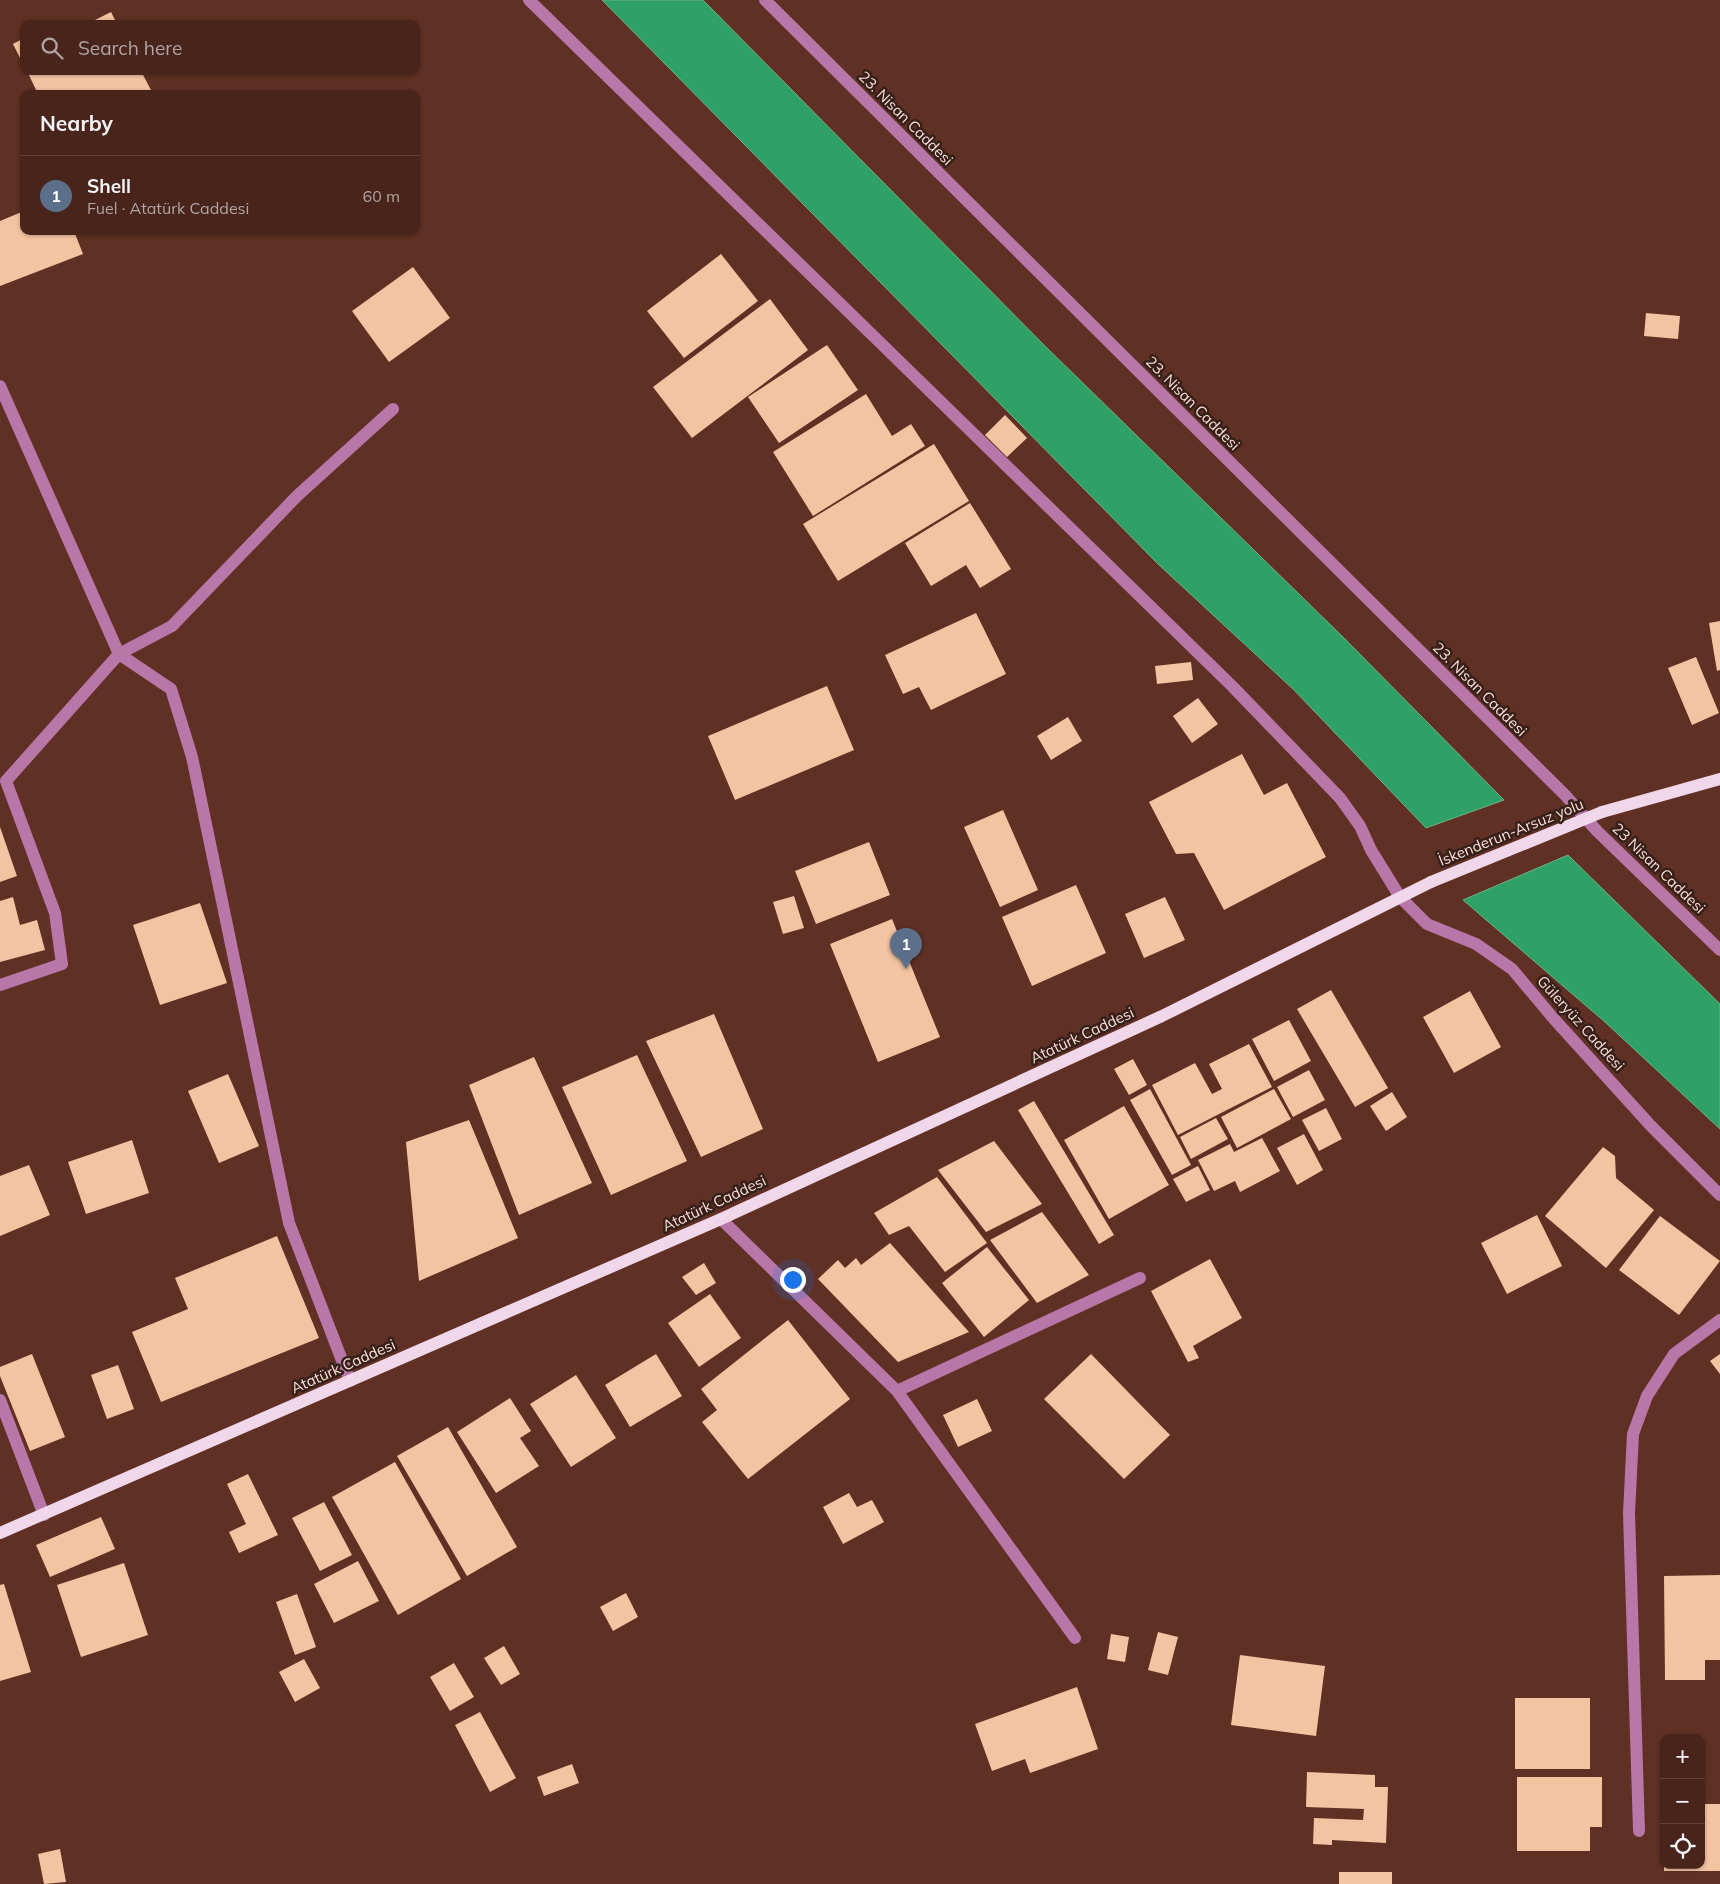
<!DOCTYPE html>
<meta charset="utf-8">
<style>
:root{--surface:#48241b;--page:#523028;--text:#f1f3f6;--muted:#b1a4a3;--line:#60413a;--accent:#e797bd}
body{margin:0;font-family:Mulish,sans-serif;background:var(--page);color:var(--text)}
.controls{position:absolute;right:15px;bottom:15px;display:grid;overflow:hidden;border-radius:10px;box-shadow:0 1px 4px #0004}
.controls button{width:45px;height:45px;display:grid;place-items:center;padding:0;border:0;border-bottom:1px solid var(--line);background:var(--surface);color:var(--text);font:25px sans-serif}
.you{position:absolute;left:792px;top:1279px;width:18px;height:18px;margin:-12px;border:4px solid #fff;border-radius:50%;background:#1a73e8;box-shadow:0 0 0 8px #1a73e833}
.badge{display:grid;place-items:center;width:32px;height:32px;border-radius:50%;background:var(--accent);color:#fff;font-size:16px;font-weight:700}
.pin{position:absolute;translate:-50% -41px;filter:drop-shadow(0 1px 2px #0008)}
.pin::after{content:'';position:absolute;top:26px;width:18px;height:15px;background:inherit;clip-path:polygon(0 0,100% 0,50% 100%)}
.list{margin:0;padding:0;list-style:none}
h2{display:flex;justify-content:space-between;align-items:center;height:65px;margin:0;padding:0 20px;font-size:21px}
h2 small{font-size:16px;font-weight:400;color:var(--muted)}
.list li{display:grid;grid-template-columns:32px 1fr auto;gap:15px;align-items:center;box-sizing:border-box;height:80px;padding:0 20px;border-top:1px solid var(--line)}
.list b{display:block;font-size:19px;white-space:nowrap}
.list p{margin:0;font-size:16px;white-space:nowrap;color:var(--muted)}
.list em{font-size:16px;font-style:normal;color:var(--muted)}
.icon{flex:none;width:28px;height:28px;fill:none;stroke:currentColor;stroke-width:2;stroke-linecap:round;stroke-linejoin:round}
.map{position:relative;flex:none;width:1720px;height:1884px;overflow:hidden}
.search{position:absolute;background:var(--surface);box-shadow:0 1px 4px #0004;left:20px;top:20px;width:400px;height:55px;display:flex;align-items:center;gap:12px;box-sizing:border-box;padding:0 18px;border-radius:10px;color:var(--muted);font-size:19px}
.panel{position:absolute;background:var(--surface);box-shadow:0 1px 4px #0004;left:20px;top:90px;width:400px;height:145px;border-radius:10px}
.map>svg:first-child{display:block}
.water{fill:#2fa166;stroke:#6db387}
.building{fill:#f4c3a1}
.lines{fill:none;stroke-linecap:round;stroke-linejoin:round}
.minor{stroke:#b877a8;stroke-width:12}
.major{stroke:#f1d7ea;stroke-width:12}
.major-bridge{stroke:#f1d7ea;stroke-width:12}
.labels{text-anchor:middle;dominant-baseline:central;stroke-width:5;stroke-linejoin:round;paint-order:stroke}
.street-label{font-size:15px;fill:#fdded5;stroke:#36201a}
</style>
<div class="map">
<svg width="1720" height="1884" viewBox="0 0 1720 1884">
<rect width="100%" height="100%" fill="#603024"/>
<path class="water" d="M 602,0 L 703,0 L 1045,346 L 1344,638 L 1504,800 L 1426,828 L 1293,689 L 1158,564 Z
M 1568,855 L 1720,1004 L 1720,1129 L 1605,1022 L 1463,900 Z"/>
<path class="building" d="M 111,12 L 117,24 L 87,24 Z
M 24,38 L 24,66 L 13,44 Z
M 27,71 L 141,71 L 152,92 L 149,94 L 38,94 Z
M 24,211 L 24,231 L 74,231 L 83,254 L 0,286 L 0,221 Z
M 721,254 L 758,301 L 684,358 L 647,311 Z
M 413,267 L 450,318 L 389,362 L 352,311 Z
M 770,299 L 808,350 L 692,438 L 653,387 Z
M 1646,313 L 1680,316 L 1678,339 L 1644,336 Z
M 827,345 L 858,390 L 779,443 L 748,397 Z
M 866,394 L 892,436 L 911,424 L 925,446 L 813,516 L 773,452 Z
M 1005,415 L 1027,438 L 1007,457 L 985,435 Z
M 934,444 L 969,501 L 838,581 L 803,524 Z
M 970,503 L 1011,569 L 980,588 L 966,565 L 931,586 L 905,543 Z
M 976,613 L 1006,674 L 931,710 L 919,687 L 903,694 L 885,655 Z
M 1720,621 L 1720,670 L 1717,671 L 1709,623 Z
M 1696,657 L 1719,713 L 1692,725 L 1668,668 Z
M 1191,662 L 1193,680 L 1157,684 L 1155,666 Z
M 827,686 L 854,750 L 735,800 L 708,736 Z
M 1198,698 L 1218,724 L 1192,743 L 1173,716 Z
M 1068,717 L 1082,741 L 1051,760 L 1037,736 Z
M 1242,754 L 1264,795 L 1287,783 L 1326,857 L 1224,910 L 1194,853 L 1176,854 L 1149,802 Z
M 1003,810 L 1038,890 L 1000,907 L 964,827 Z
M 0,827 L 17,876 L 0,882 Z
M 869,842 L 890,895 L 816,924 L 795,871 Z
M 1076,885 L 1106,953 L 1032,986 L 1002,917 Z
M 794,896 L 804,928 L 783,934 L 773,902 Z
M 13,897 L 20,925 L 37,920 L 45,950 L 0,962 L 0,901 Z
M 1165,897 L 1185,940 L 1144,958 L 1125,914 Z
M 200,903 L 227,983 L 160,1005 L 133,925 Z
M 892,919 L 940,1037 L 878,1062 L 830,944 Z
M 1331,990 L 1388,1088 L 1355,1107 L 1297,1009 Z
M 1470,991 L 1501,1047 L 1454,1073 L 1423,1017 Z
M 714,1014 L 763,1129 L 701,1157 L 646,1041 Z
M 1289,1020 L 1311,1061 L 1274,1081 L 1252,1039 Z
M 1249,1044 L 1272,1087 L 1178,1135 L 1152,1085 L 1195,1063 L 1212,1094 L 1222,1089 L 1209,1064 Z
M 637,1055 L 687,1161 L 611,1195 L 562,1087 Z
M 534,1057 L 592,1183 L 519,1215 L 469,1085 Z
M 1133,1059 L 1147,1085 L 1129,1095 L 1114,1069 Z
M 1309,1070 L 1325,1100 L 1293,1117 L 1277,1087 Z
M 228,1074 L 259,1146 L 219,1163 L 188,1091 Z
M 1150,1089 L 1191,1165 L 1172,1175 L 1130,1100 Z
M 1274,1089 L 1291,1119 L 1237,1148 L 1221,1117 Z
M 1392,1092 L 1407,1117 L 1386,1131 L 1370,1106 Z
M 1034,1101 L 1114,1235 L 1099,1244 L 1018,1110 Z
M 1124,1106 L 1169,1185 L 1109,1219 L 1064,1140 Z
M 1326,1108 L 1342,1139 L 1319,1151 L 1302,1120 Z
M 1216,1118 L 1228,1139 L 1191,1159 L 1180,1137 Z
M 469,1120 L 518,1238 L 419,1281 L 406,1142 Z
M 1304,1134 L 1323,1170 L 1297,1185 L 1277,1148 Z
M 1262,1138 L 1280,1171 L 1240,1192 L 1235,1181 L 1214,1191 L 1198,1160 L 1230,1144 L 1234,1152 Z
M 132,1140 L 149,1193 L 86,1214 L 68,1162 Z
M 994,1141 L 1042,1204 L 986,1232 L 938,1170 Z
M 1603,1147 L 1615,1156 L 1616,1178 L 1654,1210 L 1606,1268 L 1545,1216 Z
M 29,1165 L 50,1215 L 0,1236 L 0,1176 Z
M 1198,1166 L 1210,1190 L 1186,1202 L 1173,1179 Z
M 937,1177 L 987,1243 L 945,1272 L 909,1226 L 889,1235 L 874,1213 Z
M 1042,1212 L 1089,1275 L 1037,1303 L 990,1240 Z
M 1537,1215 L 1562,1266 L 1507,1294 L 1481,1243 Z
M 1660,1216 L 1720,1261 L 1679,1315 L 1619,1270 Z
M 277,1236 L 319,1338 L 161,1402 L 132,1332 L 188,1309 L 175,1278 Z
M 890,1243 L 969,1332 L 898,1362 L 818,1279 L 838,1260 L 845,1268 L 856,1258 L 861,1265 Z
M 987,1247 L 1029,1300 L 984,1337 L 942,1283 Z
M 1210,1259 L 1242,1318 L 1193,1346 L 1199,1358 L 1188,1362 L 1151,1291 Z
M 704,1263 L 716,1283 L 696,1295 L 682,1277 Z
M 710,1294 L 741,1338 L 699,1367 L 668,1323 Z
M 788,1320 L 850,1399 L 748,1479 L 702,1422 L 717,1410 L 701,1389 Z
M 32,1354 L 65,1437 L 30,1451 L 0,1376 L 0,1367 Z
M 656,1354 L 682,1396 L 630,1427 L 605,1385 Z
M 1091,1354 L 1170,1435 L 1124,1479 L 1044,1399 Z
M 1720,1354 L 1720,1374 L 1710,1361 Z
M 118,1365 L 134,1409 L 107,1419 L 91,1375 Z
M 576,1375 L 616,1438 L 571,1467 L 530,1404 Z
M 510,1398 L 531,1431 L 520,1438 L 539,1466 L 496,1493 L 457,1432 Z
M 977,1399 L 992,1431 L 958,1447 L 943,1415 Z
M 448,1427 L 517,1547 L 467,1576 L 397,1456 Z
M 395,1462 L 461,1579 L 398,1615 L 332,1497 Z
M 248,1474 L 278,1535 L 239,1553 L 229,1532 L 246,1524 L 227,1484 Z
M 849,1493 L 857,1507 L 872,1500 L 884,1522 L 843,1544 L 823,1507 Z
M 324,1502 L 352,1555 L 320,1571 L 292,1518 Z
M 101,1517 L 115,1549 L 50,1577 L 36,1545 Z
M 358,1561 L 379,1601 L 334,1623 L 314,1584 Z
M 124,1563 L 148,1635 L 81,1657 L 57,1585 Z
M 1720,1575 L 1720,1660 L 1705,1660 L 1705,1680 L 1665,1680 L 1664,1576 Z
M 4,1584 L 31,1672 L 0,1681 L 0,1585 Z
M 626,1593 L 638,1617 L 613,1631 L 600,1607 Z
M 297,1594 L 316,1647 L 295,1655 L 276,1602 Z
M 1158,1632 L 1178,1637 L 1168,1675 L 1148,1670 Z
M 1111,1634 L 1129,1637 L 1125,1662 L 1107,1659 Z
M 504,1646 L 520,1674 L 501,1685 L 484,1658 Z
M 1240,1655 L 1325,1666 L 1316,1736 L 1231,1725 Z
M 304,1659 L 320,1688 L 295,1702 L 279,1672 Z
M 454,1663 L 474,1697 L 450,1711 L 430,1677 Z
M 1077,1687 L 1098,1749 L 1030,1773 L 1025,1759 L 992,1771 L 975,1724 Z
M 1515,1698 L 1590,1698 L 1590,1769 L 1515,1769 Z
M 480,1712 L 516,1778 L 490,1792 L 455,1725 Z
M 572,1764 L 579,1783 L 544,1796 L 537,1777 Z
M 1307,1772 L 1375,1775 L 1375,1787 L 1388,1787 L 1386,1843 L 1332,1840 L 1332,1845 L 1313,1844 L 1314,1818 L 1363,1820 L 1364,1809 L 1306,1807 Z
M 1517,1777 L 1602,1777 L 1602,1827 L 1590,1827 L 1590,1851 L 1517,1851 Z
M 1701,1804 L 1720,1804 L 1720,1871 L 1664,1871 L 1664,1865 L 1701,1865 Z
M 60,1849 L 66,1882 L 44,1884 L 38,1854 Z
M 1339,1872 L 1392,1872 L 1392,1884 L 1339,1884 Z"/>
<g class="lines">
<path class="minor" d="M 529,0 L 1232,686 L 1340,798 L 1360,826 L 1371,850 L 1400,897 L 1427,924 L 1476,944 L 1512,969 L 1554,1019 L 1651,1126 L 1720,1195
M 765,0 L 1565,795 L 1597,831 L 1720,950
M 0,386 L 119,654 L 6,781 L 55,913 L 62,964 L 0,985
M 721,1219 L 897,1391 L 1075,1638
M 350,1381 L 289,1223 L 192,757 L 171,689 L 119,654 L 172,626 L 297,496 L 393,409
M 897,1391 L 1140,1278
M 0,1400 L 44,1515
M 1639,1831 L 1629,1513 L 1633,1434 L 1647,1396 L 1674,1354 L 1720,1320"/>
<path class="major" d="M 1602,812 L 1720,779
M 0,1533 L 721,1219 L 1162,1016 L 1431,882"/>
<path class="major-bridge" d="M 1431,882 L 1602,812"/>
</g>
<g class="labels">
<g class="street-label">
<text transform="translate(906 118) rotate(45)">23. Nisan Caddesi</text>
<text transform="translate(1193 403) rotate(45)">23. Nisan Caddesi</text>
<text transform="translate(1480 689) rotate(45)">23. Nisan Caddesi</text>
<text transform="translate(1511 832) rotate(-22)">İskenderun-Arsuz yolu</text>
<text transform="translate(1659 868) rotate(44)">23 Nisan Caddesi</text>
<text transform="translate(1581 1023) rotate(48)">Güleryüz Caddesi</text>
<text transform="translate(1082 1035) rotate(-25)">Atatürk Caddesi</text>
<text transform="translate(714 1203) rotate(-25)">Atatürk Caddesi</text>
<text transform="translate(343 1366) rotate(-24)">Atatürk Caddesi</text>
</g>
</g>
</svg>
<div class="controls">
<button>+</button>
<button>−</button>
<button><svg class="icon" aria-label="locate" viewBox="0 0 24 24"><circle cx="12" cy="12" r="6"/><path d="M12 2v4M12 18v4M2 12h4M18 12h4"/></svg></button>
</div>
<div class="you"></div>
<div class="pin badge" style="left:906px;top:969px;background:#5c6f8a">1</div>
<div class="search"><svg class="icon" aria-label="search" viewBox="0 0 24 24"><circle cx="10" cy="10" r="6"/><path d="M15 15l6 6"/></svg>Search here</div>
<section class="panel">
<h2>Nearby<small></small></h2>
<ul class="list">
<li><span class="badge" style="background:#5c6f8a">1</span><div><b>Shell</b><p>Fuel · Atatürk Caddesi</p></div><em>60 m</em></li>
</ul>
</section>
</div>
